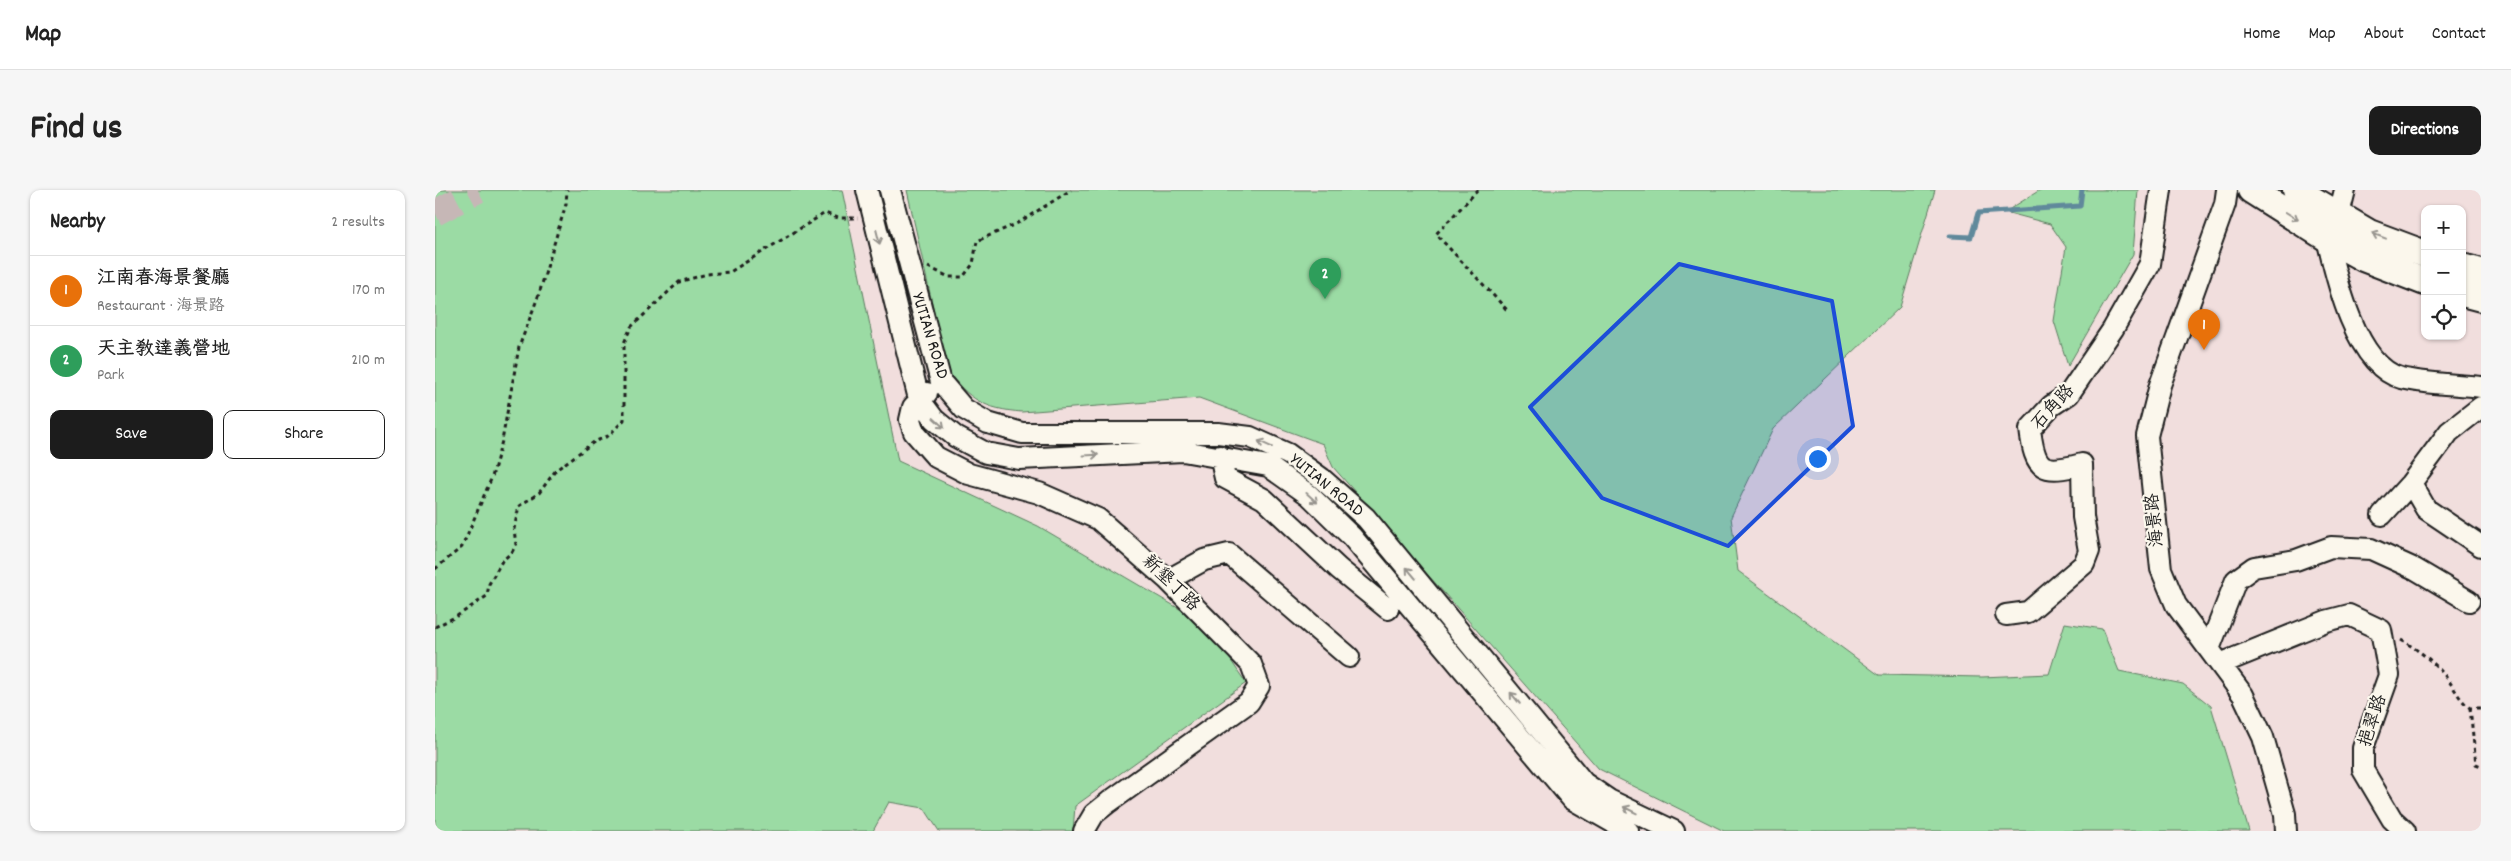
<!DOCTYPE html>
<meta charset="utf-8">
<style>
:root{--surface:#fff;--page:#f6f6f6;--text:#222;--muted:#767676;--line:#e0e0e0;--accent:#1c1c1c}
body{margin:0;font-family:Dekko,"LXGW WenKai TC",sans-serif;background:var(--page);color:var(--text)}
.controls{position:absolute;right:15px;top:15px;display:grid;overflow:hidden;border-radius:10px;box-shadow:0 1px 4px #0004}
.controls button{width:45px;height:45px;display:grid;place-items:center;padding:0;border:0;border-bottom:1px solid var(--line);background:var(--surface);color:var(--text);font:25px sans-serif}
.you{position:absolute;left:1382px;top:268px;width:18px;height:18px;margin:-12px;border:4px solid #fff;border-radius:50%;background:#1a73e8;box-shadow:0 0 0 8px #1a73e833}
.badge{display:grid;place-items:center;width:32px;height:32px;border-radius:50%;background:var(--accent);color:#fff;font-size:16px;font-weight:700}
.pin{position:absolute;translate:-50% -41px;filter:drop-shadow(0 1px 2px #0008)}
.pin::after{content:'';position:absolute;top:26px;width:18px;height:15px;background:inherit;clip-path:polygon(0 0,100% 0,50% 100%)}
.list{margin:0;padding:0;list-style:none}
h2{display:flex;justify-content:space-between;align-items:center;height:65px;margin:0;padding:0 20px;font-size:21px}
h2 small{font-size:16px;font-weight:400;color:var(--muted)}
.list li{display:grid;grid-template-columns:32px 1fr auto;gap:15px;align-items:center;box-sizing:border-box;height:70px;padding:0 20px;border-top:1px solid var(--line)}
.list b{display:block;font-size:19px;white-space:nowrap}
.list p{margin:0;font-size:16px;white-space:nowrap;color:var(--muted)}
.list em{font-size:16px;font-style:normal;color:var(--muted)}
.actions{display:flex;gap:10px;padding:15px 20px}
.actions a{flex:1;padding:11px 0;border:1px solid var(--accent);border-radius:10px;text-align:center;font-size:18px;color:var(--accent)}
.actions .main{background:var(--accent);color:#fff}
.icon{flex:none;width:28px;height:28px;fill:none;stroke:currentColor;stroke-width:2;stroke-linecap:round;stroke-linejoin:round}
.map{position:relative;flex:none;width:2046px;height:641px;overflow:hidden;border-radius:10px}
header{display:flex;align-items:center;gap:30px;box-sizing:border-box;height:70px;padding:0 25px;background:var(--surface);border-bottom:1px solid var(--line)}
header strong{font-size:24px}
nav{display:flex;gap:28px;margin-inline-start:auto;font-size:18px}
.intro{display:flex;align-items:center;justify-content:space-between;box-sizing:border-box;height:120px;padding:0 30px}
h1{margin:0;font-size:35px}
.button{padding:12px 22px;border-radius:10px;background:var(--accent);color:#fff;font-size:18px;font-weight:700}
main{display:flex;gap:30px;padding:0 30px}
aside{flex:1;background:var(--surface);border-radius:10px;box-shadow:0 1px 4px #0004}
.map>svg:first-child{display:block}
.green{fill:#9bdba4;stroke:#5c7c60}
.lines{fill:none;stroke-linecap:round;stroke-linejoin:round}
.stream{stroke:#61899b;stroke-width:5}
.major-tunnel{stroke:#c6b7b6;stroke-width:26;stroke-dasharray:26 13;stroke-linecap:butt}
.minor-casing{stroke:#1c1c1c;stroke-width:24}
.major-casing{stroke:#1c1c1c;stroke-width:30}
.path{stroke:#1c1c1c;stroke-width:3;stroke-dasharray:4 4;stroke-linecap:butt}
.minor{stroke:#fbf7ec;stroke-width:20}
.major{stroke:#fbf7ec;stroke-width:26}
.oneway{stroke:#97948e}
.marked{fill:#1d4ed8;fill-opacity:0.2;stroke:#1d4ed8;stroke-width:4;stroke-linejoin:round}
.labels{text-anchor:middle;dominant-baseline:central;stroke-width:4.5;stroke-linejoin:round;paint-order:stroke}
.street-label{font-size:18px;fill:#1c1c1c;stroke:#fbf7ec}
</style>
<header>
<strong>Map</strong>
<nav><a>Home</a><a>Map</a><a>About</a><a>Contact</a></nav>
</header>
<div class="intro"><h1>Find us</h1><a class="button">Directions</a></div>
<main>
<aside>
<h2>Nearby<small>2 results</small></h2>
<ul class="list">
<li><span class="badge" style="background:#e8710a">1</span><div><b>江南春海景餐廳</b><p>Restaurant · 海景路</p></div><em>170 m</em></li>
<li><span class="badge" style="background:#2e9e5b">2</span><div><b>天主教達義營地</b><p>Park</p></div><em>210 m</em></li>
</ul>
<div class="actions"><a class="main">Save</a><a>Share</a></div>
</aside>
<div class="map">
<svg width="2046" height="641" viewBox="0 0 2046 641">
<rect width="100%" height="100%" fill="#f1dedd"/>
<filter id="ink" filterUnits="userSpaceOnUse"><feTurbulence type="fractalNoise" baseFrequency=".02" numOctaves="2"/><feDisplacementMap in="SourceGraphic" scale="10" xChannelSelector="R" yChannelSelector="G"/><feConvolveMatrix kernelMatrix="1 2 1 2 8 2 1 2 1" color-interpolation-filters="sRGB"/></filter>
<g filter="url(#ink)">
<path class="green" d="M 0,0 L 407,0 L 463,271 L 603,336 L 772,435 L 811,493 L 640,616 L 638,641 L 504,641 L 489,618 L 454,612 L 438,641 L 0,641 Z
M 472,0 L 1500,0 L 1465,117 L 1338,239 L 1296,327 L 1303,381 L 1444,485 L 1547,487 L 1614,484 L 1630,433 L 1667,439 L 1684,481 L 1748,494 L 1776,516 L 1814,641 L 1289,641 L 1164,579 L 898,277 L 888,254 L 764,208 L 587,222 C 550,219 534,210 512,180 Z
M 1605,0 L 1703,0 L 1698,64 L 1633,176 L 1619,131 L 1631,57 L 1615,34 L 1570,22 Z"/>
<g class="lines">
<path class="stream" d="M 1515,46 L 1536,47 L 1543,23 L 1645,16 L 1647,0"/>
<path class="major-tunnel" d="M 0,23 L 43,0"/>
<g class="minor-casing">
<path id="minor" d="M 432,0 L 484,209 L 499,229 L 521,247 L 551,263 L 584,269 L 748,261 L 833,276 L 874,305 L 917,347 L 1137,609 L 1193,641
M 455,0 L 506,192 L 529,219 L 553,233 L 587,243 L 783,243 L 815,247 L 853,264 L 886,288 L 931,328 L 1149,593 L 1174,610 L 1239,641
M 1792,0 L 1790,14 L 1725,195 L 1712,246 L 1726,379 L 1741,415 L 1808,505 L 1828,547 L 1850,624 L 1851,641
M 1910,0 L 1904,24 L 1892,48 C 1901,88 1921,176 1966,188 C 1991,194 2020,194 2046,197
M 492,203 L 478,217 L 475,230 L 479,242 L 501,267 L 534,284 L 604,303 L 663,329 L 733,390 L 816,474 L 824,496 L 814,512 L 674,612 L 659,624 L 649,641
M 785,266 L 790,288 L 829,309 L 904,379 L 953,419
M 1976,293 L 1991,319 L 2046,356
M 1947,325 L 1976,293 L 2014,242 L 2046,217
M 733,390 L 769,370 L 794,364 L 914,467
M 1571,425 L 1593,422 L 1649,374 L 1654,361 L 1648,327 L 1647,274 C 1608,284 1600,281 1595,239 L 1616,216 L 1634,204 L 1678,139 L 1715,74 L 1726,0
M 1774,459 L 1801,390 L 1819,377 L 1861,370 L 1896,357 L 1936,359 L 1980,379 L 2034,411
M 1785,474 L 1891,431 L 1914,425 L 1946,440 L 1954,485 L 1928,558 L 1928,580 L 1957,629 L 1970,641"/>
</g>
<g class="major-casing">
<path id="major" d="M 1816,0 L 1892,48 L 1928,68 L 1990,92
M 1861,0 L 1934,43 L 1990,64
M 2027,77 L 2046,82
M 2027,103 L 2046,108"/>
</g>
<path class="path" d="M 1043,0 L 1001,44 L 1073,121
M 493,77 L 514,87 L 528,87 L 538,74 L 542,51 L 583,33 L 636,0
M 0,379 L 27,357 L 57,287 L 67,251 L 84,157 L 104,104 L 131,14 L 132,0
M 0,437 L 22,426 L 52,406 L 54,394 L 67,371 L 77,362 L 81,355 L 79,339 L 84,316 L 104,303 L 121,280 L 159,252 L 173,246 L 189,230 L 189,153 L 196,137 L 244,92 L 272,84 L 295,82 L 390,23 L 403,28 L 423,28
M 1966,450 C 1984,460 2002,474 2014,491 C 2021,501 2025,510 2035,518 L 2046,518
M 2035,518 L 2041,574 L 2046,576"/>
<use href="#minor" class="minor"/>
<use href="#major" class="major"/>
</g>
<defs><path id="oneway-shaft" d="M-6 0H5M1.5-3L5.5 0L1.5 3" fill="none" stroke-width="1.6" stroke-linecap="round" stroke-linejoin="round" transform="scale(1.25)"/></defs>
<g class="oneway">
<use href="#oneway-shaft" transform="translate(1857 26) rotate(32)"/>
<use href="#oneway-shaft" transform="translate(1944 46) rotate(-159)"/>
<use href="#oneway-shaft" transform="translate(443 47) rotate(76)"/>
<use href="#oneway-shaft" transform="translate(504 233) rotate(42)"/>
<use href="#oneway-shaft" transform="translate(830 254) rotate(-156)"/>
<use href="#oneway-shaft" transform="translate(656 265) rotate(-3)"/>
<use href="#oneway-shaft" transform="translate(877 308) rotate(42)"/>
<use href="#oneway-shaft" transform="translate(976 383) rotate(-130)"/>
<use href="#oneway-shaft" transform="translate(1080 508) rotate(-130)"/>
<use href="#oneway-shaft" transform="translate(1195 620) rotate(-154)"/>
</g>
</g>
<path class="marked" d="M 1244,74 L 1397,111 L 1418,236 L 1293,356 L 1167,308 L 1095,217 Z"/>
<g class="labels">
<g class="street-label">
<text transform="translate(494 146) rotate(73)">YUTIAN ROAD</text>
<text transform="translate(1619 218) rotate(-48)">石角路</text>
<text transform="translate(891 296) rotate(39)">YUTIAN ROAD</text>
<text transform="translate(1721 330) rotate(-96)">海景路</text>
<text transform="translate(735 394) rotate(44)">新墾丁路</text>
<text transform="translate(1939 531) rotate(-72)">挹翠路</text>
</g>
</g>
</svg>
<div class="controls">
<button>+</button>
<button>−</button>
<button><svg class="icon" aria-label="locate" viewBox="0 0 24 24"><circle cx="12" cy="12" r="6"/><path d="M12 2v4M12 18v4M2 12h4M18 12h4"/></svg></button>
</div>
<div class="you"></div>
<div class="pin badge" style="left:1769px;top:160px;background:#e8710a">1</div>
<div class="pin badge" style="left:890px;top:109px;background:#2e9e5b">2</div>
</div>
</main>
